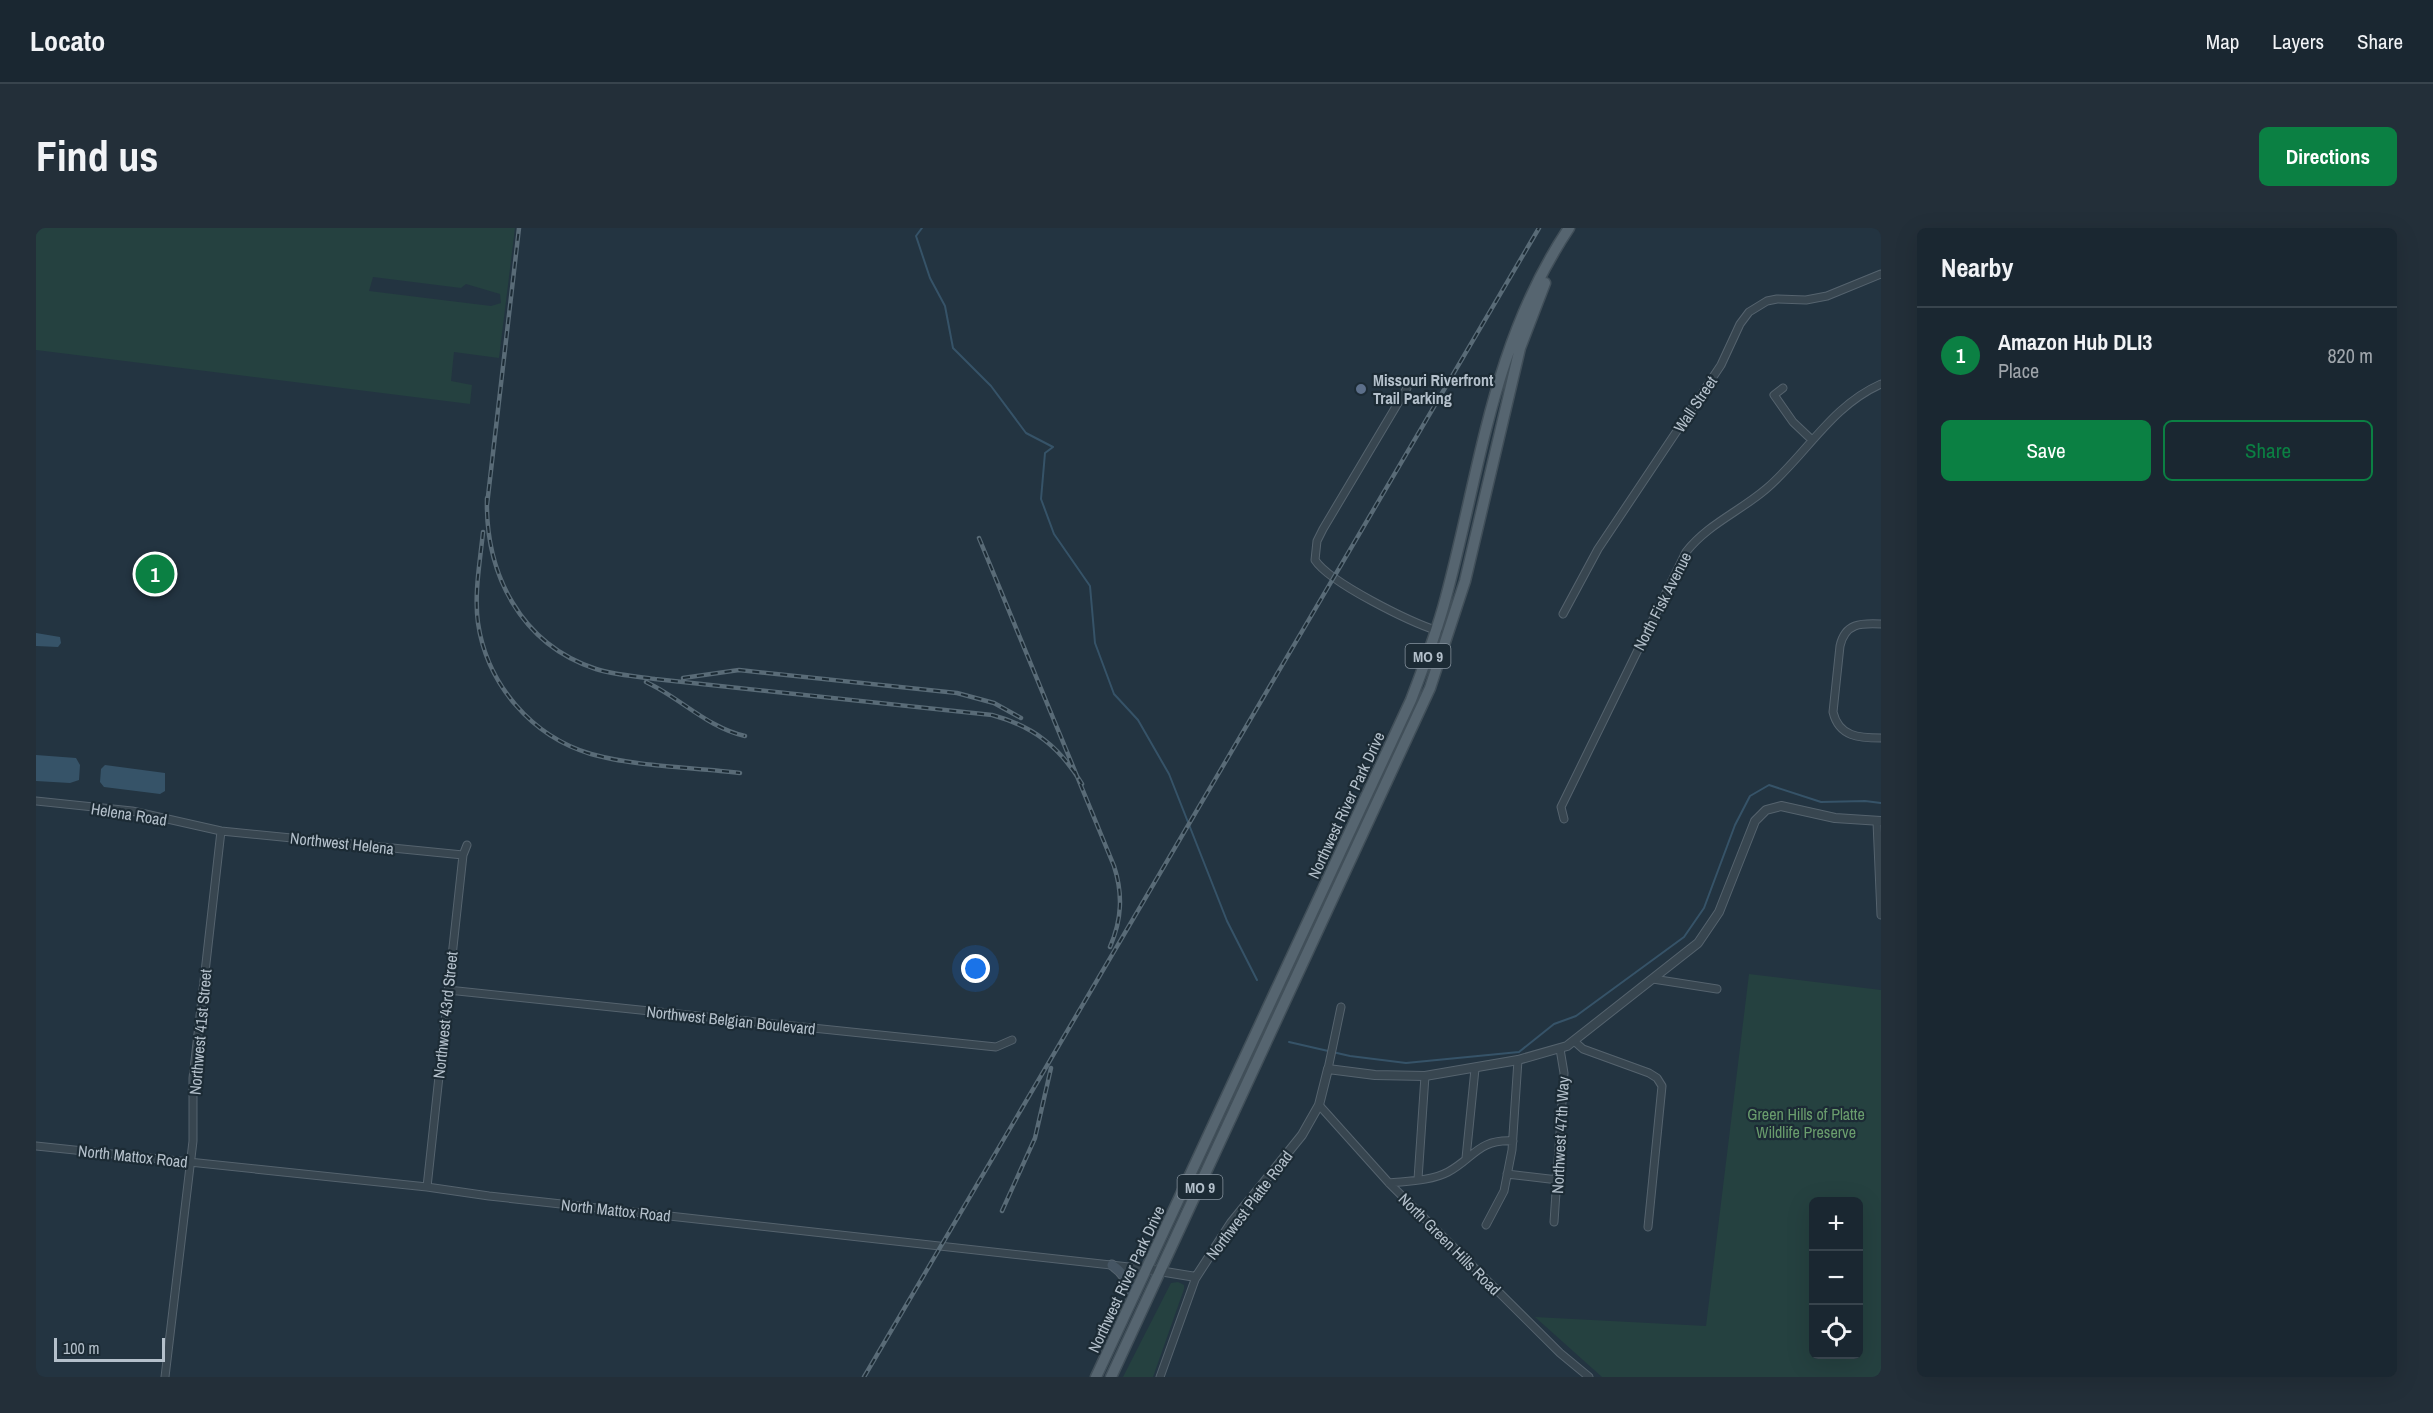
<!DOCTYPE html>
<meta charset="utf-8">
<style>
:root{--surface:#1a2731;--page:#232f39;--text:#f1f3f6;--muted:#9fa5ab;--line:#38444d;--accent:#0b8043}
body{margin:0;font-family:"Archivo Narrow",sans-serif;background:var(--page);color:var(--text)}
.controls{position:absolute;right:18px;bottom:18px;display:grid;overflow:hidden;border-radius:9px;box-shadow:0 6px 24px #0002}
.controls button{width:54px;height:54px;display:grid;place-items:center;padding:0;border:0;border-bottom:2px solid var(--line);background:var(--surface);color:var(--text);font:30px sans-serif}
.scale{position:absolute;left:18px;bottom:15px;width:111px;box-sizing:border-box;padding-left:6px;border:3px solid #b4c0cb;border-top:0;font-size:16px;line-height:21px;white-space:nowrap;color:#b4c0cb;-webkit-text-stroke:4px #1c2b35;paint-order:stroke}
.you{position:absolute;left:940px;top:741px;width:21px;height:21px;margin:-15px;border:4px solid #fff;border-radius:50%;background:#1a73e8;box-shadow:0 0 0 9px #1a73e833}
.badge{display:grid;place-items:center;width:39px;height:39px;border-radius:50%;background:var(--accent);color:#fff;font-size:20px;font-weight:700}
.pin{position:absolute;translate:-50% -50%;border:3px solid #fff;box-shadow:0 2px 6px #0006}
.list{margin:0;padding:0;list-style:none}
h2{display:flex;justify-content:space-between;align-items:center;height:78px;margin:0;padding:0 24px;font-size:26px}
h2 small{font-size:20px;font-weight:400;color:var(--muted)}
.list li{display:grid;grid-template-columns:39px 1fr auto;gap:18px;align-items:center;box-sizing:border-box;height:96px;padding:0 24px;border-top:2px solid var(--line)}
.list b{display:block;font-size:22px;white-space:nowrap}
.list p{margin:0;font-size:20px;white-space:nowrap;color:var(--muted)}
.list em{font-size:20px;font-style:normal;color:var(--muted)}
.actions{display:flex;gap:12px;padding:18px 24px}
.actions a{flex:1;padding:14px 0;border:2px solid var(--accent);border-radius:9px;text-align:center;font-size:21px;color:var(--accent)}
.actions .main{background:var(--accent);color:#fff}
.icon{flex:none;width:33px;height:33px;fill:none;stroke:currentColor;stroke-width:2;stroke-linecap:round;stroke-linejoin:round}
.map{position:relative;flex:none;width:1845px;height:1149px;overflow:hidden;border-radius:9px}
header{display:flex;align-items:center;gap:36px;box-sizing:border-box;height:84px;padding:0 30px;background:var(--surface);border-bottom:2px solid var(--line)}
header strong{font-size:28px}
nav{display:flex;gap:33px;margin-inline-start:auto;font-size:21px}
.intro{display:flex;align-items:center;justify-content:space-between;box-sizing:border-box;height:144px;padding:0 36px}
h1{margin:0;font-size:42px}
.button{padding:15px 27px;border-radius:9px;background:var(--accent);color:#fff;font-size:21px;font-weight:700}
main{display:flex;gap:36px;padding:0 36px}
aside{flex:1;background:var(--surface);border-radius:9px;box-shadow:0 6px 24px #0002}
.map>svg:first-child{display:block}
.green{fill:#254140;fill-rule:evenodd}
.water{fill:#365368}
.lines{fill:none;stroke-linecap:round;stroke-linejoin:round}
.stream{stroke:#365368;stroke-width:2}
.minor-casing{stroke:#55636e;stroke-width:9}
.tertiary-casing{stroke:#55636e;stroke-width:10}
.secondary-casing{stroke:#55636e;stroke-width:11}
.primary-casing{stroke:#414f59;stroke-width:13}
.minor{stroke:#384650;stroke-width:7}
.tertiary{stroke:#384650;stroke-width:8}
.secondary{stroke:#455563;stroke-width:9}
.primary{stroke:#566570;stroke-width:10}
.rail-casing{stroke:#596b77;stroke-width:4.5}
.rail{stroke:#1c2b35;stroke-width:2;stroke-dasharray:7;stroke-linecap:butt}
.service-dot{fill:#5c6f8a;stroke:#1c2b35;stroke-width:2}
.labels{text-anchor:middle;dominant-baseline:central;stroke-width:4.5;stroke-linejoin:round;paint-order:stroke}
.shield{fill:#1c2b35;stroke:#86939e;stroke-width:1.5}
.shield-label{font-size:15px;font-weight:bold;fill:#b4c0cb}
.poi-label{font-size:16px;font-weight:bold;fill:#b4c0cb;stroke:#1c2b35;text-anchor:start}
.street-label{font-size:16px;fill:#b4c0cb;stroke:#1c2b35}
.park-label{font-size:16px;fill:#6a9d6d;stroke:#1c2b35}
</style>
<header>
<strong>Locato</strong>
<nav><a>Map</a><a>Layers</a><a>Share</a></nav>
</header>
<div class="intro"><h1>Find us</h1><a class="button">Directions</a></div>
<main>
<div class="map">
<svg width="1845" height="1149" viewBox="0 0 1845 1149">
<rect width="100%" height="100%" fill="#233441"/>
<path class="green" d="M 6,0 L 479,0 L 463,130 L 418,124 L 415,153 L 436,157 L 434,176 L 0,122 L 0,6 ZM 337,49 L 425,60 L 430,56 L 464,66 L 465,75 L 455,78 L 333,63 Z
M 1713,746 L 1845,762 L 1845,1149 L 1566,1149 L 1499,1089 L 1670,1098 ZM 1778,974 L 1822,974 L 1822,1126 L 1778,1126 Z
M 1142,1054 L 1148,1057 L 1148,1061 L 1117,1149 L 1087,1149 L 1135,1055 Z"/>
<path class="water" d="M 0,405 L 24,409 L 25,415 L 22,419 L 0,418 Z
M 0,527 L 40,530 L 44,537 L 43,552 L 34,555 L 0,553 Z
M 69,537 L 129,545 L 129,563 L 124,566 L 68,559 L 64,554 L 65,541 Z"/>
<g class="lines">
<path class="stream" d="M 886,0 L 880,8 L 894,50 L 909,78 L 917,120 L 955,158 L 990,205 L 1017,219 L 1009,225 L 1005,271 L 1018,306 L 1054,358 L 1059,415 L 1078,466 L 1102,492 L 1133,546 L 1191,693 L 1221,752
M 1253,814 L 1314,828 L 1370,835 L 1483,824 L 1518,796 L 1540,788 L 1648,709 L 1668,680 L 1699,597 L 1714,568 L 1733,557 L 1785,574 L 1829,573 L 1845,575"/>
<g class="minor-casing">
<path id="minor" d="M 1371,160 L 1287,301 L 1281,313 L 1279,332 C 1294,355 1374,394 1402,403
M 1747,160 L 1738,167 L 1757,194 L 1776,212
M 1527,386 L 1562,321 L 1685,137 L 1704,96 L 1713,84 L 1731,73 L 1741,71 L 1770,72 L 1791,68 L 1845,46
M 1845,396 C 1825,395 1809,395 1804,418 L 1797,484 C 1803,509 1823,510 1845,510
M 0,573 L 96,583 L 185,603 L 427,627
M 1528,591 L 1525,579 L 1650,324 C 1672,296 1703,284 1730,261 C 1770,227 1795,178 1845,156
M 1841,594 L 1845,687
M 1617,751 L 1681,761
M 412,762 L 960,819 L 976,812
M 1538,813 L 1547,821 L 1613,845 L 1621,850 L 1626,858 L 1612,999
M 1292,841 L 1305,779
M 1283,877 L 1353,955 L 1524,1125 L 1553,1149
M 0,918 L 391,959 L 453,968 L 1111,1041
M 1430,930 L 1439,841
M 1471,946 L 1522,952
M 1382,951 L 1389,848
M 1353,955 C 1371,953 1395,953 1412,944 C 1438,930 1442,911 1477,913
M 391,959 L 427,627 L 431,617
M 1518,994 L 1528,845 L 1524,821
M 1450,997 L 1468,963 L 1476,922 L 1482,832
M 129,1149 L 157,913 L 157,850 L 185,603
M 1124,1149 L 1160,1049"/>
</g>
<g class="tertiary-casing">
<path id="tertiary" d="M 1111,1041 L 1160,1049 L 1195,995 L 1266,907 L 1283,877 L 1292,841 L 1339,847 L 1389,848 L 1482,832 L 1531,818 L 1662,715 L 1683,684 L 1719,593 L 1730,582 L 1745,578 L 1799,590 L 1845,593"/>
</g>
<g class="secondary-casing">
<path id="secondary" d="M 1076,1037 C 1088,1045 1094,1055 1098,1069"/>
</g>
<g class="primary-casing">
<path id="primary" d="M 1060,1149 L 1375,472 C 1388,438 1401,404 1410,369 C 1445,239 1456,115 1533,0
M 1075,1149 L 1394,460 L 1429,353 L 1484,120 L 1509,55"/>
</g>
<use href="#minor" class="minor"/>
<use href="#tertiary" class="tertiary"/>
<use href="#secondary" class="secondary"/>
<use href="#primary" class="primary"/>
<g class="rail-casing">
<path id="rail" d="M 451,270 C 449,345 484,416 560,441 C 578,447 600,448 619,451 L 956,487 C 997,498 1024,519 1046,556
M 451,277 L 483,0
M 447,304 C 444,334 438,365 442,395 C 451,456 495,508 555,526 C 602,539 655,539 704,545
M 943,310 L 1078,638 C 1087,666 1086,691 1074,719
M 647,450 L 703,442 L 921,465 L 958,475 L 985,490
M 610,454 C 643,469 672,500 709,508
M 966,983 L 999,910 L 1015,840
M 828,1149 L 1503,0"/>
</g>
<use href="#rail" class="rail"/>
</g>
<circle class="service-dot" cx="1325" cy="161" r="6"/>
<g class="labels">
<g class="shield">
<rect x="1369.5" y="416" width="45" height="24" rx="4.5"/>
<rect x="1141.5" y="947" width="45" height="24" rx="4.5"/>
</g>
<g class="shield-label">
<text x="1392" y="428">MO 9</text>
<text x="1164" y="959">MO 9</text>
</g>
<g class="poi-label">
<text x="1337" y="152">Missouri Riverfront<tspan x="1337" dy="18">Trail Parking</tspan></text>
</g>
<g class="street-label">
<text transform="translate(1659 176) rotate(-56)">Wall Street</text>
<text transform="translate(1626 373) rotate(-63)">North Fisk Avenue</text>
<text transform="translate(1310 577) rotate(-65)">Northwest River Park Drive</text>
<text transform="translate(93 586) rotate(9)">Helena Road</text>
<text transform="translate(306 615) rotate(6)">Northwest Helena</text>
<text transform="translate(409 787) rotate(-84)">Northwest 43rd Street</text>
<text transform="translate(695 792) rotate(6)">Northwest Belgian Boulevard</text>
<text transform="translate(164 804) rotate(-85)">Northwest 41st Street</text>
<text transform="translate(1524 907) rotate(-87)">Northwest 47th Way</text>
<text transform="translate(97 928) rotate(6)">North Mattox Road</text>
<text transform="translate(1213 977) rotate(-53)">Northwest Platte Road</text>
<text transform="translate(580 982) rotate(6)">North Mattox Road</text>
<text transform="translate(1414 1016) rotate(45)">North Green Hills Road</text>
<text transform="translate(1090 1051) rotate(-65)">Northwest River Park Drive</text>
</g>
<g class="park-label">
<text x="1770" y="886">Green Hills of Platte<tspan x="1770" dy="18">Wildlife Preserve</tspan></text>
</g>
</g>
</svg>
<div class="controls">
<button>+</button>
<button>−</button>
<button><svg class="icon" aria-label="locate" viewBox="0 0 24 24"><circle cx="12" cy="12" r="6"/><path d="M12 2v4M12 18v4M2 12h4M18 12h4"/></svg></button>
</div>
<div class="scale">100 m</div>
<div class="you"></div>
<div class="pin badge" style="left:119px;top:346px">1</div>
</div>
<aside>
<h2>Nearby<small></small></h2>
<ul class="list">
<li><span class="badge">1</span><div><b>Amazon Hub DLI3</b><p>Place</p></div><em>820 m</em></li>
</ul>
<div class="actions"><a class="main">Save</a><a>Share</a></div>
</aside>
</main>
